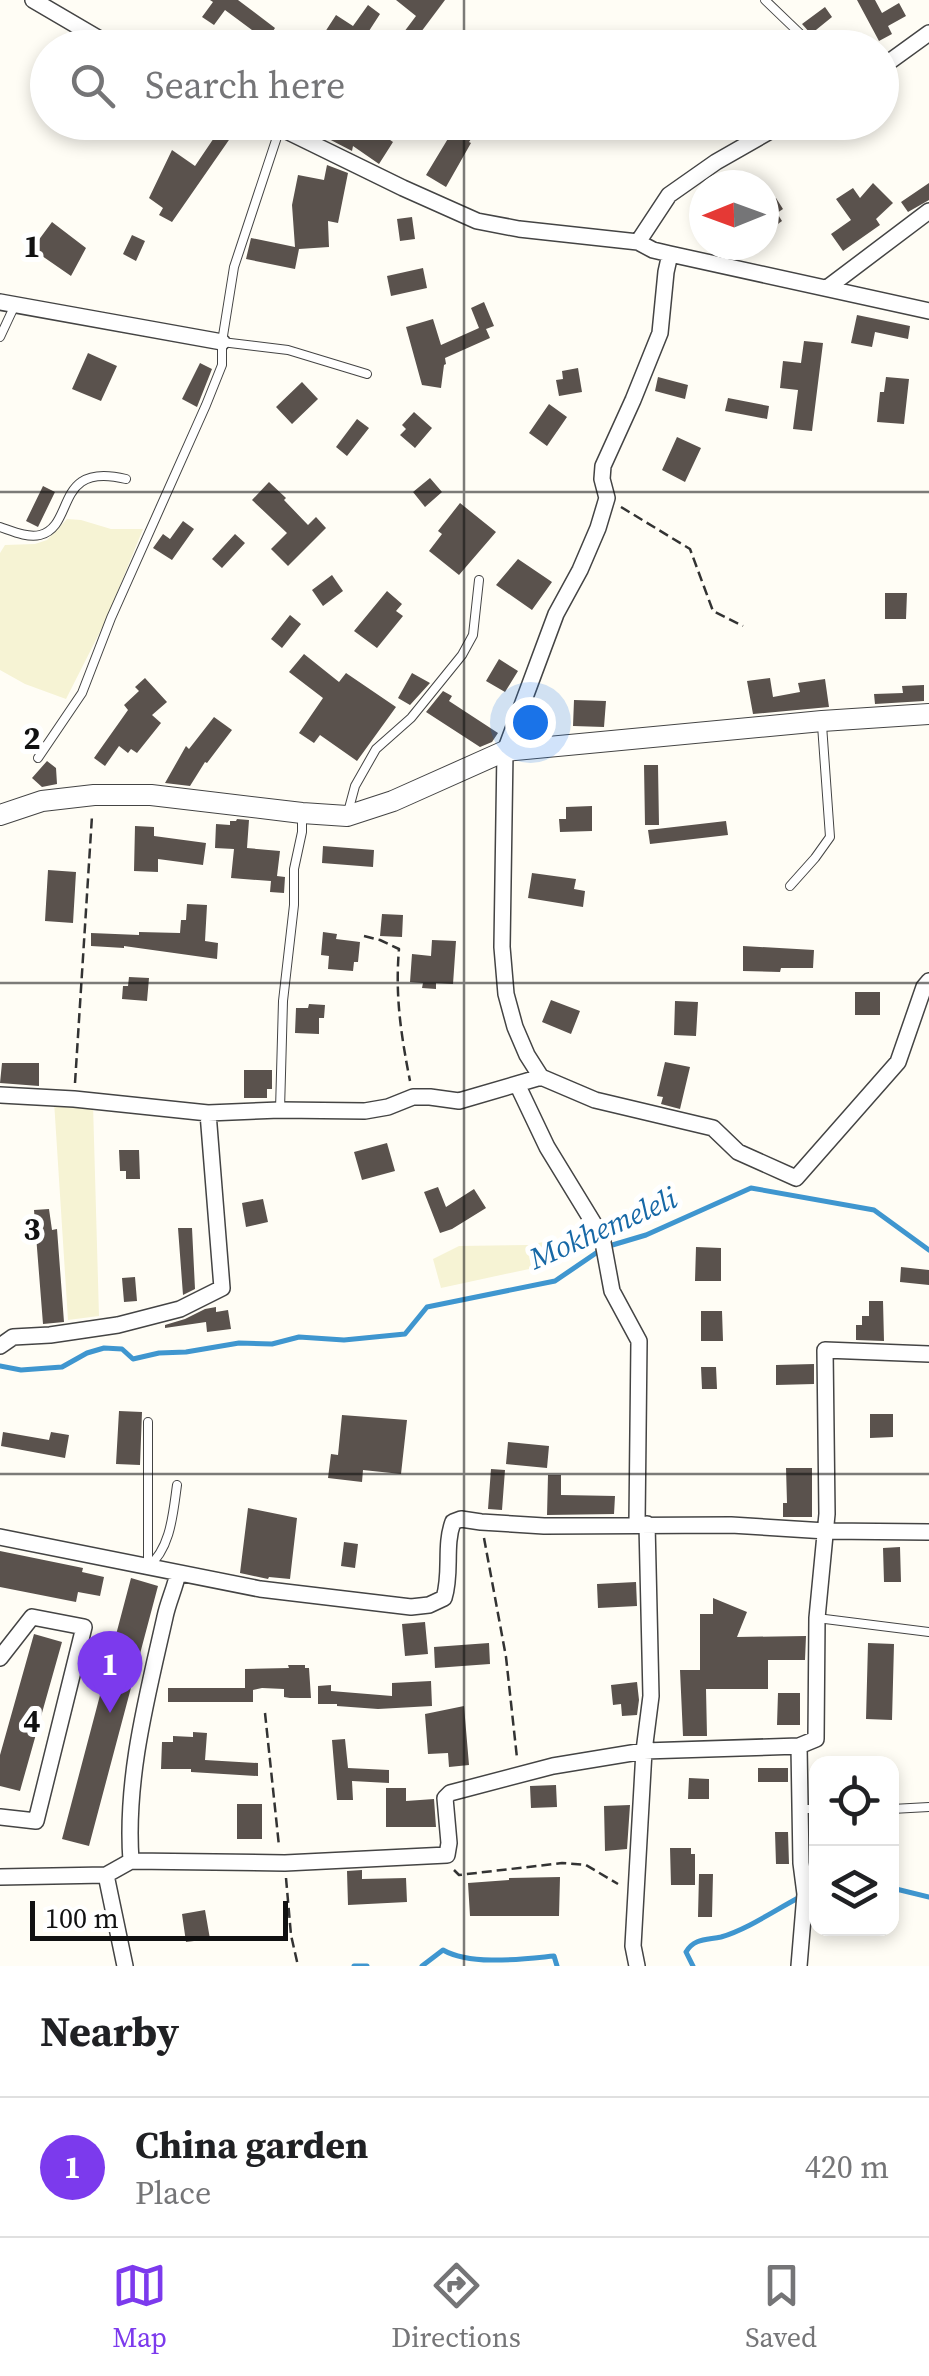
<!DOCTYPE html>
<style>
:root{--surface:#fff;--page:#f6f6f6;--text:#202124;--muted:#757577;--line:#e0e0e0;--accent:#7c3aed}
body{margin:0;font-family:"Source Serif 4",serif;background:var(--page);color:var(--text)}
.controls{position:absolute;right:30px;bottom:30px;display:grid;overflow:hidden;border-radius:20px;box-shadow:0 5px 15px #0003}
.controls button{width:90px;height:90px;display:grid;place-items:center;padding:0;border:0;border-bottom:2px solid var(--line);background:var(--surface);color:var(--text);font:50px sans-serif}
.compass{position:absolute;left:689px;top:170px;width:90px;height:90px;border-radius:50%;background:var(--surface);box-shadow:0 5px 15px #0003;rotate:269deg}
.scale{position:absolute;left:30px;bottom:25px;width:258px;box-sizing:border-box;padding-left:10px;border:5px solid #111;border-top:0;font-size:28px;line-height:35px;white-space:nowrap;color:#111;-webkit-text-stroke:8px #fff;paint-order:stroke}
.you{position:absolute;left:530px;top:722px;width:35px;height:35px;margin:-25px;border:8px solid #fff;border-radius:50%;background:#1a73e8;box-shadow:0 0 0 15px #1a73e833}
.badge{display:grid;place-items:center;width:65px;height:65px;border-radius:50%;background:var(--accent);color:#fff;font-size:32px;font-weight:700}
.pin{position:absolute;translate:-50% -82px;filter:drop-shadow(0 2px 5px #0008)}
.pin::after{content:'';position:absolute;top:52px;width:35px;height:30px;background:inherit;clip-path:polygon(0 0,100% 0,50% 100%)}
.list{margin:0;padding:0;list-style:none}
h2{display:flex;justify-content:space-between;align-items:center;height:130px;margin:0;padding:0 40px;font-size:42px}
h2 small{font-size:32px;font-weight:400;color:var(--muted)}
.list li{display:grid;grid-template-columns:65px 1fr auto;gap:30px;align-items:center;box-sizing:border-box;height:140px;padding:0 40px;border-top:2px solid var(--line)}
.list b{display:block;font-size:38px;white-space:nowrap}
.list p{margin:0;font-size:32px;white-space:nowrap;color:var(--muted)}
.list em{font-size:32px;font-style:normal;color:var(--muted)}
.icon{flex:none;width:55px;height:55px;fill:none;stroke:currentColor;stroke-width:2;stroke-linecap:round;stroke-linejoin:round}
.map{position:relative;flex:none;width:929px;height:1966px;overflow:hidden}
.search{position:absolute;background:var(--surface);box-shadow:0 5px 15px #0003;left:30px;right:30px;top:30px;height:110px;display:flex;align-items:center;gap:25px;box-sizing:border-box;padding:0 35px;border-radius:55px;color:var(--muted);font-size:38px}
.sheet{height:270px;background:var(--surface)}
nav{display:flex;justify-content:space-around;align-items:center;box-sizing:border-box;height:140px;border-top:2px solid var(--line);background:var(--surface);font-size:28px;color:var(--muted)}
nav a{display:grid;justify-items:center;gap:5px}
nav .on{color:var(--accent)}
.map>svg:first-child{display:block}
.farmland{fill:#f6f3d4}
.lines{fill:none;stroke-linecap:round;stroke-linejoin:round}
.stream{stroke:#3f96cf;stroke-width:5}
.building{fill:#5a524d}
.service-casing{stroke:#444;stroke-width:10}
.minor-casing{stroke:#444;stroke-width:18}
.tertiary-casing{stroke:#444;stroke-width:22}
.path{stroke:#333;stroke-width:2.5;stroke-dasharray:10 5;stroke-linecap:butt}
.service{stroke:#fff;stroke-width:8}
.minor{stroke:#fff;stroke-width:15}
.tertiary{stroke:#fff;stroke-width:20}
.grid{fill:none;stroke:#111;stroke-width:2.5;stroke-opacity:0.55}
.labels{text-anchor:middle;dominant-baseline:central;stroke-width:10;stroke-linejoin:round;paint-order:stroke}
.water-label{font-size:30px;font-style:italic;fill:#1768a6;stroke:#fff}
.grid-label{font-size:32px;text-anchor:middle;font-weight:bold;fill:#111;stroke:#fff;stroke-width:10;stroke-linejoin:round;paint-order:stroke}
</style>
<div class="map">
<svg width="929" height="1966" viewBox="0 0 929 1966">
<rect width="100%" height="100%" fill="#fffdf5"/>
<path class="farmland" d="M 67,519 L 81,520 L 111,529 L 143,529 L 106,620 L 66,699 L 25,684 L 0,670 L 0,553 L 5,545 L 35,544 L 47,540 Z
M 54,1101 L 93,1104 L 99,1316 L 68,1320 Z
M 567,1237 L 587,1251 L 543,1266 L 441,1288 L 433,1259 L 459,1246 L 529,1245 Z"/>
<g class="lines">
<path class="stream" d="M 609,1246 L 646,1235 L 751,1188 L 874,1210 L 929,1250
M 0,1366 L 21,1370 L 62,1367 L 87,1353 L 104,1348 L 122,1349 L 133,1359 L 159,1353 L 186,1352 L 239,1343 L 272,1344 L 299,1337 L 344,1340 L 405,1334 L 427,1307 L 555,1281 L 599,1251
M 892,1888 L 929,1897
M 354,1966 L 367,1966
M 422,1966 L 443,1950 C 471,1966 522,1959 554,1956 L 557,1966
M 693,1966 L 686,1952 C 694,1938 707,1940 721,1937 C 748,1929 775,1910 800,1897"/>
</g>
<path class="building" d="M 210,0 L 238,0 L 275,28 L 262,48 L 247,48 L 256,33 L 225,10 L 214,25 L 202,17 L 213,2 Z
M 396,0 L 445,0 L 409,48 L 392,48 L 416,16 Z
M 857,0 L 875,0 L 882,13 L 899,3 L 906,16 L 888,26 L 892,34 L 879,41 Z
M 368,5 L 380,14 L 358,48 L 347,48 L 325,32 L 336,15 L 353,26 Z
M 825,7 L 832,17 L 811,34 L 802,24 Z
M 304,122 L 364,122 L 393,142 L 379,164 L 353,146 L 352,151 L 325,137 Z
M 463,122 L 483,122 L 469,142 L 471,143 L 446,187 L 426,175 L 452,132 L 456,134 Z
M 220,129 L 231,137 L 172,222 L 159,215 L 163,208 L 149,198 L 172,150 L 195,166 Z
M 327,165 L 348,173 L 338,223 L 328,221 L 329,247 L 299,249 L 295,269 L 246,259 L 251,238 L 295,247 L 292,205 L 298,175 L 324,180 Z
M 873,183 L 893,203 L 876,219 L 880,225 L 843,251 L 831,234 L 851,220 L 836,199 L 853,188 L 860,198 Z
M 929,183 L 929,200 L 908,212 L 901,202 Z
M 764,195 L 770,203 L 776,198 L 783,209 L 777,213 L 782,221 L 764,234 Z
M 412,217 L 415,239 L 400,241 L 397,219 Z
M 52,222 L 86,248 L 71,276 L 32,249 Z
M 132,235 L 145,241 L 136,261 L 123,254 Z
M 423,268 L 427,288 L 391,296 L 387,276 Z
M 484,302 L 494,326 L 486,329 L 490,338 L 445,358 L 446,364 L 444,365 L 441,388 L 422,385 L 406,327 L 433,319 L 441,345 L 479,328 L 471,308 Z
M 857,315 L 910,326 L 908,339 L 875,332 L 872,347 L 851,343 Z
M 804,341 L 823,343 L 812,431 L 793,429 L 798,390 L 780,388 L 783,361 L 801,363 Z
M 88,353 L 117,366 L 101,401 L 72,389 Z
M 200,363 L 212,369 L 197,407 L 182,399 Z
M 578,368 L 582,392 L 559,396 L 556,380 L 563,379 L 562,371 Z
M 658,377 L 688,385 L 685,399 L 655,391 Z
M 886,377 L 909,379 L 904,424 L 877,422 L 880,392 L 884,392 Z
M 302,382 L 318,399 L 292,424 L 276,407 Z
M 728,398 L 769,406 L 767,419 L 725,411 Z
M 549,404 L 567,417 L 547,446 L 529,433 Z
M 414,412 L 432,428 L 415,448 L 400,435 L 406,429 L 402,425 Z
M 357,419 L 369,428 L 347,456 L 336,447 Z
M 677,437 L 701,448 L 685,482 L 662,470 Z
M 430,478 L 442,492 L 425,507 L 413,492 Z
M 269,482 L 286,498 L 284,500 L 308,525 L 316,517 L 326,528 L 288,566 L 271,549 L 287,533 L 252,500 Z
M 43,486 L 55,492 L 38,527 L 26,521 Z
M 460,503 L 496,532 L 459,575 L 429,551 L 442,534 L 438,531 Z
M 183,521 L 194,529 L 172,560 L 153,548 L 163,534 L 170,539 Z
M 235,534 L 245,543 L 222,568 L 212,559 Z
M 518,559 L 552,582 L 532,610 L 496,585 Z
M 332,575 L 343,591 L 323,606 L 312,590 Z
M 387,591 L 402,604 L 396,611 L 403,616 L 377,648 L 354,631 Z
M 885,593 L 907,593 L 906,619 L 885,619 Z
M 290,615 L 301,624 L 282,648 L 271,639 Z
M 304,654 L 339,682 L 346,673 L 396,707 L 357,761 L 320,735 L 314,743 L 299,733 L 323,698 L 289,672 Z
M 499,659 L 518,671 L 505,692 L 486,681 Z
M 412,673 L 430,683 L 410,705 L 398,698 Z
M 145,678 L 167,702 L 152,715 L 161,723 L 137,753 L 131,749 L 128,753 L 119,746 L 105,766 L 94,758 L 128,710 L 124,705 L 139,691 L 135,687 Z
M 770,678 L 773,697 L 800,692 L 798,683 L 825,679 L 829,707 L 753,714 L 747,681 Z
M 924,685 L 924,701 L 875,704 L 874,694 L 903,693 L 902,686 Z
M 443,691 L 452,696 L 449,701 L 498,733 L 492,742 L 480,747 L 426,712 Z
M 574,700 L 606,701 L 604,727 L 573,726 Z
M 214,717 L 232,730 L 207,763 L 205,762 L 190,786 L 165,783 L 186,746 L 189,749 Z
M 47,761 L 56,768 L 57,784 L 42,787 L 32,778 Z
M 644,765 L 658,765 L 659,825 L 645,825 Z
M 592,806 L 592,831 L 560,832 L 559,819 L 566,819 L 566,807 Z
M 237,819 L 249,820 L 247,848 L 280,851 L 277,876 L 285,877 L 284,893 L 270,892 L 271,881 L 231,878 L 234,849 L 215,848 L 216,824 L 230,825 L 230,821 L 236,821 Z
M 726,821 L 728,835 L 650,844 L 648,830 Z
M 135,826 L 154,827 L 154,836 L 206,843 L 203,865 L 158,859 L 158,872 L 134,871 Z
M 323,846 L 374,850 L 373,867 L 322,863 Z
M 48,870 L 76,872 L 73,923 L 45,921 Z
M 532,873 L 576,879 L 574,889 L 585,891 L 583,907 L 528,898 Z
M 187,904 L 207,905 L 205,941 L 218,943 L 217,959 L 124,946 L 124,948 L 91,946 L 91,933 L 139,935 L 139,932 L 180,933 L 181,920 L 186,920 Z
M 382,914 L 403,915 L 402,937 L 380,936 Z
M 323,932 L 337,934 L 336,939 L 360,942 L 358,962 L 354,962 L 353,971 L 328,969 L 329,956 L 321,955 Z
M 432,940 L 456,941 L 453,984 L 436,983 L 436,989 L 422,988 L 423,983 L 410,982 L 412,954 L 431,956 Z
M 743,946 L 814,950 L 813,968 L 781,968 L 780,972 L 743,971 Z
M 129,977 L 149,978 L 147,1001 L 122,999 L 123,986 L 128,986 Z
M 855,992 L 880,992 L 880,1015 L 855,1015 Z
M 551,1000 L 580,1011 L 571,1034 L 542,1022 Z
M 675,1001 L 698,1002 L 696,1036 L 674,1035 Z
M 309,1004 L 325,1005 L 324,1018 L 319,1018 L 319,1034 L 295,1033 L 296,1008 L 308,1008 Z
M 665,1062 L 690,1067 L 680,1109 L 661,1104 L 663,1097 L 657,1096 Z
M 2,1063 L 39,1063 L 39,1086 L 0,1083 Z
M 244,1070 L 272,1070 L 272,1089 L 267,1089 L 267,1098 L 244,1098 Z
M 387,1143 L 395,1171 L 362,1180 L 354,1152 Z
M 119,1150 L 139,1150 L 140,1179 L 126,1179 L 126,1171 L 120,1171 Z
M 438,1187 L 446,1207 L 474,1189 L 486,1208 L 452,1229 L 440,1233 L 424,1192 Z
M 263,1199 L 268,1222 L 246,1227 L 242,1203 Z
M 49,1209 L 52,1230 L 57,1229 L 64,1322 L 43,1324 L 34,1210 Z
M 178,1228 L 192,1228 L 195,1289 L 183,1295 Z
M 696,1247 L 721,1248 L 721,1281 L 695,1281 Z
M 901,1267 L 929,1270 L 929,1285 L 900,1282 Z
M 135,1277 L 137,1301 L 124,1302 L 122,1278 Z
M 869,1301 L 883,1301 L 884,1341 L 856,1340 L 856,1325 L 862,1325 L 862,1316 L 869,1316 Z
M 216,1307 L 216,1312 L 228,1310 L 231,1329 L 207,1332 L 206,1322 L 165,1328 L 165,1325 L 185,1319 L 205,1309 Z
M 701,1311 L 722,1311 L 723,1341 L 701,1341 Z
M 814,1364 L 814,1384 L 776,1385 L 776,1365 Z
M 701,1367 L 716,1367 L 717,1389 L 702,1389 Z
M 119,1411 L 142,1412 L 140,1465 L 116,1464 Z
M 870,1414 L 893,1414 L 893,1437 L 870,1438 Z
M 342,1415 L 407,1420 L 401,1474 L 363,1470 L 362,1482 L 328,1478 L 331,1454 L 338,1455 Z
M 3,1432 L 49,1440 L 51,1432 L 69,1435 L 65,1458 L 1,1446 Z
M 508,1442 L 549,1446 L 547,1468 L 506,1464 Z
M 786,1468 L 812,1468 L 812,1517 L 783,1517 L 783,1503 L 787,1503 Z
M 491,1469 L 505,1470 L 502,1510 L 488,1509 Z
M 548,1475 L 561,1475 L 561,1495 L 615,1496 L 614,1514 L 547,1515 Z
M 248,1508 L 297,1518 L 290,1579 L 269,1577 L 268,1579 L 240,1573 Z
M 344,1542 L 358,1544 L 355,1568 L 341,1566 Z
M 900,1547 L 901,1582 L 884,1582 L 883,1548 Z
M 0,1551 L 83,1568 L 82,1572 L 104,1577 L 100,1596 L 78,1592 L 76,1602 L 0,1587 Z
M 131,1578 L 158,1586 L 89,1846 L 62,1839 Z
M 636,1582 L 637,1606 L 598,1608 L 597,1584 Z
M 713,1598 L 747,1612 L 737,1637 L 806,1636 L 805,1660 L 768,1660 L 768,1689 L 706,1689 L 707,1736 L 683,1736 L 680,1670 L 700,1670 L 700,1614 L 713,1614 Z
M 425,1622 L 428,1654 L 405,1656 L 402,1624 Z
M 34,1634 L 62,1642 L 20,1791 L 0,1786 L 0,1755 Z
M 489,1643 L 490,1664 L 435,1668 L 434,1647 Z
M 868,1643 L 894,1644 L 892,1720 L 866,1719 Z
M 288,1665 L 305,1665 L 305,1668 L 309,1668 L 311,1698 L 290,1698 L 284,1697 L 284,1689 L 262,1688 L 253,1690 L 253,1702 L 168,1702 L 168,1688 L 245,1688 L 245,1669 L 289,1668 Z
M 431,1681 L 432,1706 L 378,1709 L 337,1706 L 337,1704 L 318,1704 L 318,1686 L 331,1685 L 331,1691 L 392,1696 L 392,1683 Z
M 637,1682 L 639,1700 L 637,1715 L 622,1716 L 621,1704 L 613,1705 L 611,1685 Z
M 778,1693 L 800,1693 L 800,1725 L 777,1725 Z
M 464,1706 L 469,1765 L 449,1767 L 448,1753 L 428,1754 L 425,1714 Z
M 193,1732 L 207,1733 L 205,1760 L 258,1763 L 258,1776 L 191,1772 L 191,1769 L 161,1769 L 162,1742 L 173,1742 L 173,1736 L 193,1737 Z
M 345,1739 L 348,1768 L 389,1770 L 389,1783 L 352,1781 L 353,1800 L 337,1800 L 332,1740 Z
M 758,1768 L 788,1768 L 788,1782 L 758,1782 Z
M 689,1778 L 709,1779 L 709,1799 L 688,1799 Z
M 556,1785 L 557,1807 L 531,1808 L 530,1786 Z
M 386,1788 L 406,1788 L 406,1801 L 434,1799 L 436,1827 L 386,1827 Z
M 237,1804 L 262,1804 L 262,1839 L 237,1839 Z
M 630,1805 L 627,1849 L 605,1851 L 604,1806 Z
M 775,1832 L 788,1832 L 789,1864 L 776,1864 Z
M 670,1848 L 691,1848 L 691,1854 L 695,1854 L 695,1885 L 671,1885 Z
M 362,1870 L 362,1879 L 406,1878 L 407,1902 L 348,1905 L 347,1871 Z
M 699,1874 L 713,1874 L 712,1917 L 698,1917 Z
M 560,1877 L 559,1916 L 470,1916 L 468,1883 L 509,1880 L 509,1878 Z
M 205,1910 L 210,1939 L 186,1942 L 182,1914 Z"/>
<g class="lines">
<g class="service-casing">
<path id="service" d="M 765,0 L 815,48
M 0,337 L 14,307
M 222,342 L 234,267 L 280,128
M 0,527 C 12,531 27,538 40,535 C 76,526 53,461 126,479
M 38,758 L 82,693 L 111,618 L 206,405 L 222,365 L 222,342 L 288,350 L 367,374
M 348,812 L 355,786 L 376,749 L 411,718 L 462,655 L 473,635 L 479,580
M 790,886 L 815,858 L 830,837 L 822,725
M 280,1110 L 283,1001 L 294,905 L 294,869 L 302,832 L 302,816
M 148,1422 L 148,1567 C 171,1548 173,1513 177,1485
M 817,1618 L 929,1632
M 800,1809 L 816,1809
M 892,1809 L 929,1807"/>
</g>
<g class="minor-casing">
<path id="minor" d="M 33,0 L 115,48
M 882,67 L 929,33
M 268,122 L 403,188 L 477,221 L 519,229 L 638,242 L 653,250 L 670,254 L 929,311
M 638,242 L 669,195 L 716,162 L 786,122
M 827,288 L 929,211
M 0,302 L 222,342
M 541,1077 L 527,1055 L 515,1027 L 506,994 L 502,947 L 505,751 L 556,614 L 580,570 L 598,528 L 607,498 L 602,479 L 603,466 L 633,400 L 660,333 L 666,272 L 670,254
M 517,1084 L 547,1147 L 602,1237 L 612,1291 L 639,1341 L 637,1523
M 0,1095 L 74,1099 L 208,1113 L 280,1110 L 365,1111 L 388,1107 L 413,1097 L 430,1097 L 459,1101 L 541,1077 L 595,1100 L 713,1128 L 738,1152 L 796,1178 L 898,1062 L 924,987 L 929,981
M 0,1346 L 13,1337 L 50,1335 L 118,1325 L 180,1309 L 222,1288 L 208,1113
M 0,1537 L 260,1589 L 411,1607 L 429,1605 L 444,1598 C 452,1573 444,1546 453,1522 L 461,1519 L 481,1522 L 544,1526 L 731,1525 L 826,1531 L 929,1532
M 0,1658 L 32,1617 L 84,1627 L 36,1821 L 0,1817
M 131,1861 C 125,1779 147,1697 165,1617 C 168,1602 175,1588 178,1573
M 106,1875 L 125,1966
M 0,1877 L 106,1875 L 131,1861 L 285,1863 L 447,1855 L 449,1843 L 445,1798 L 450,1793 L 553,1766 L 644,1751 L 799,1746
M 637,1966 L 633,1946 L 644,1751 L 651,1696 L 647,1524
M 799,1966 L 805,1894 L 801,1863 L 799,1746 L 816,1739 L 817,1618 L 827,1514 L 825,1350 L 929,1354"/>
</g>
<g class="tertiary-casing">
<path id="tertiary" d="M 0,815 L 42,801 L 94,795 L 151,795 L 302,813 L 347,816 L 393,801 L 505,751 L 822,721 L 929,714"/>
</g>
<path class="path" d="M 621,507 L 690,549 L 713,611 L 743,626
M 364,936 L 380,940 L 399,949 C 395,996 401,1035 410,1081
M 75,1083 L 92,816
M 484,1538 L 506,1657 L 517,1758
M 265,1713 L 279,1846
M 454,1870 L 459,1875 L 562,1863 L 586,1865 L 618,1884
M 286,1878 L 291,1935 L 298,1966"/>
<use href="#service" class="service"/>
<use href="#minor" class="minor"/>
<use href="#tertiary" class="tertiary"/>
</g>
<path class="grid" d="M 464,0 L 464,48M 464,122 L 464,1966M 0,492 L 929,492M 0,983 L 929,983M 0,1474 L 929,1474"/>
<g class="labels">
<g class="water-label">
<text transform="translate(603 1228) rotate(-24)">Mokhemeleli</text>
</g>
</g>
<g class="grid-label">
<text x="32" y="257">1</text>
<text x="32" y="749">2</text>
<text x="32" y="1240">3</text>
<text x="32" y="1732">4</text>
</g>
</svg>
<div class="controls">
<button><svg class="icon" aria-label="locate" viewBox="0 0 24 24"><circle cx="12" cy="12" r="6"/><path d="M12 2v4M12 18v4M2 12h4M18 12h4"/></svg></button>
<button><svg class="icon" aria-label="layers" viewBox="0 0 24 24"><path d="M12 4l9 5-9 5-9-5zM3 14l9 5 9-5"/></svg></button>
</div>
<svg class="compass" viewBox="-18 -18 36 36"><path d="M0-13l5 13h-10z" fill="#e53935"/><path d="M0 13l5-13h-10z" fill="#757577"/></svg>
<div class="scale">100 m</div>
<div class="you"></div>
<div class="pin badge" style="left:110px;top:1713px">1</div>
<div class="search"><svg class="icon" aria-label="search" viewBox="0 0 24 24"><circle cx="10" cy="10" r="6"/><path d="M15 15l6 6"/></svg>Search here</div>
</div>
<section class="sheet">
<h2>Nearby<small></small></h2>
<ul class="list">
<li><span class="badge">1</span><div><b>China garden</b><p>Place</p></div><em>420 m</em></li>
</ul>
</section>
<nav>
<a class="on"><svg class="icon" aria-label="map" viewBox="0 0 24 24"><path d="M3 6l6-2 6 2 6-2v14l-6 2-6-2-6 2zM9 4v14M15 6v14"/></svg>Map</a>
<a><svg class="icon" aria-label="directions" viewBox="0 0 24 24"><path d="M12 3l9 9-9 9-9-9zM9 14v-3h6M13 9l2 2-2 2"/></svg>Directions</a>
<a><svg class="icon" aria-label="saved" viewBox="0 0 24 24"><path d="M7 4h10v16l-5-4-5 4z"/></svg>Saved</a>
</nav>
